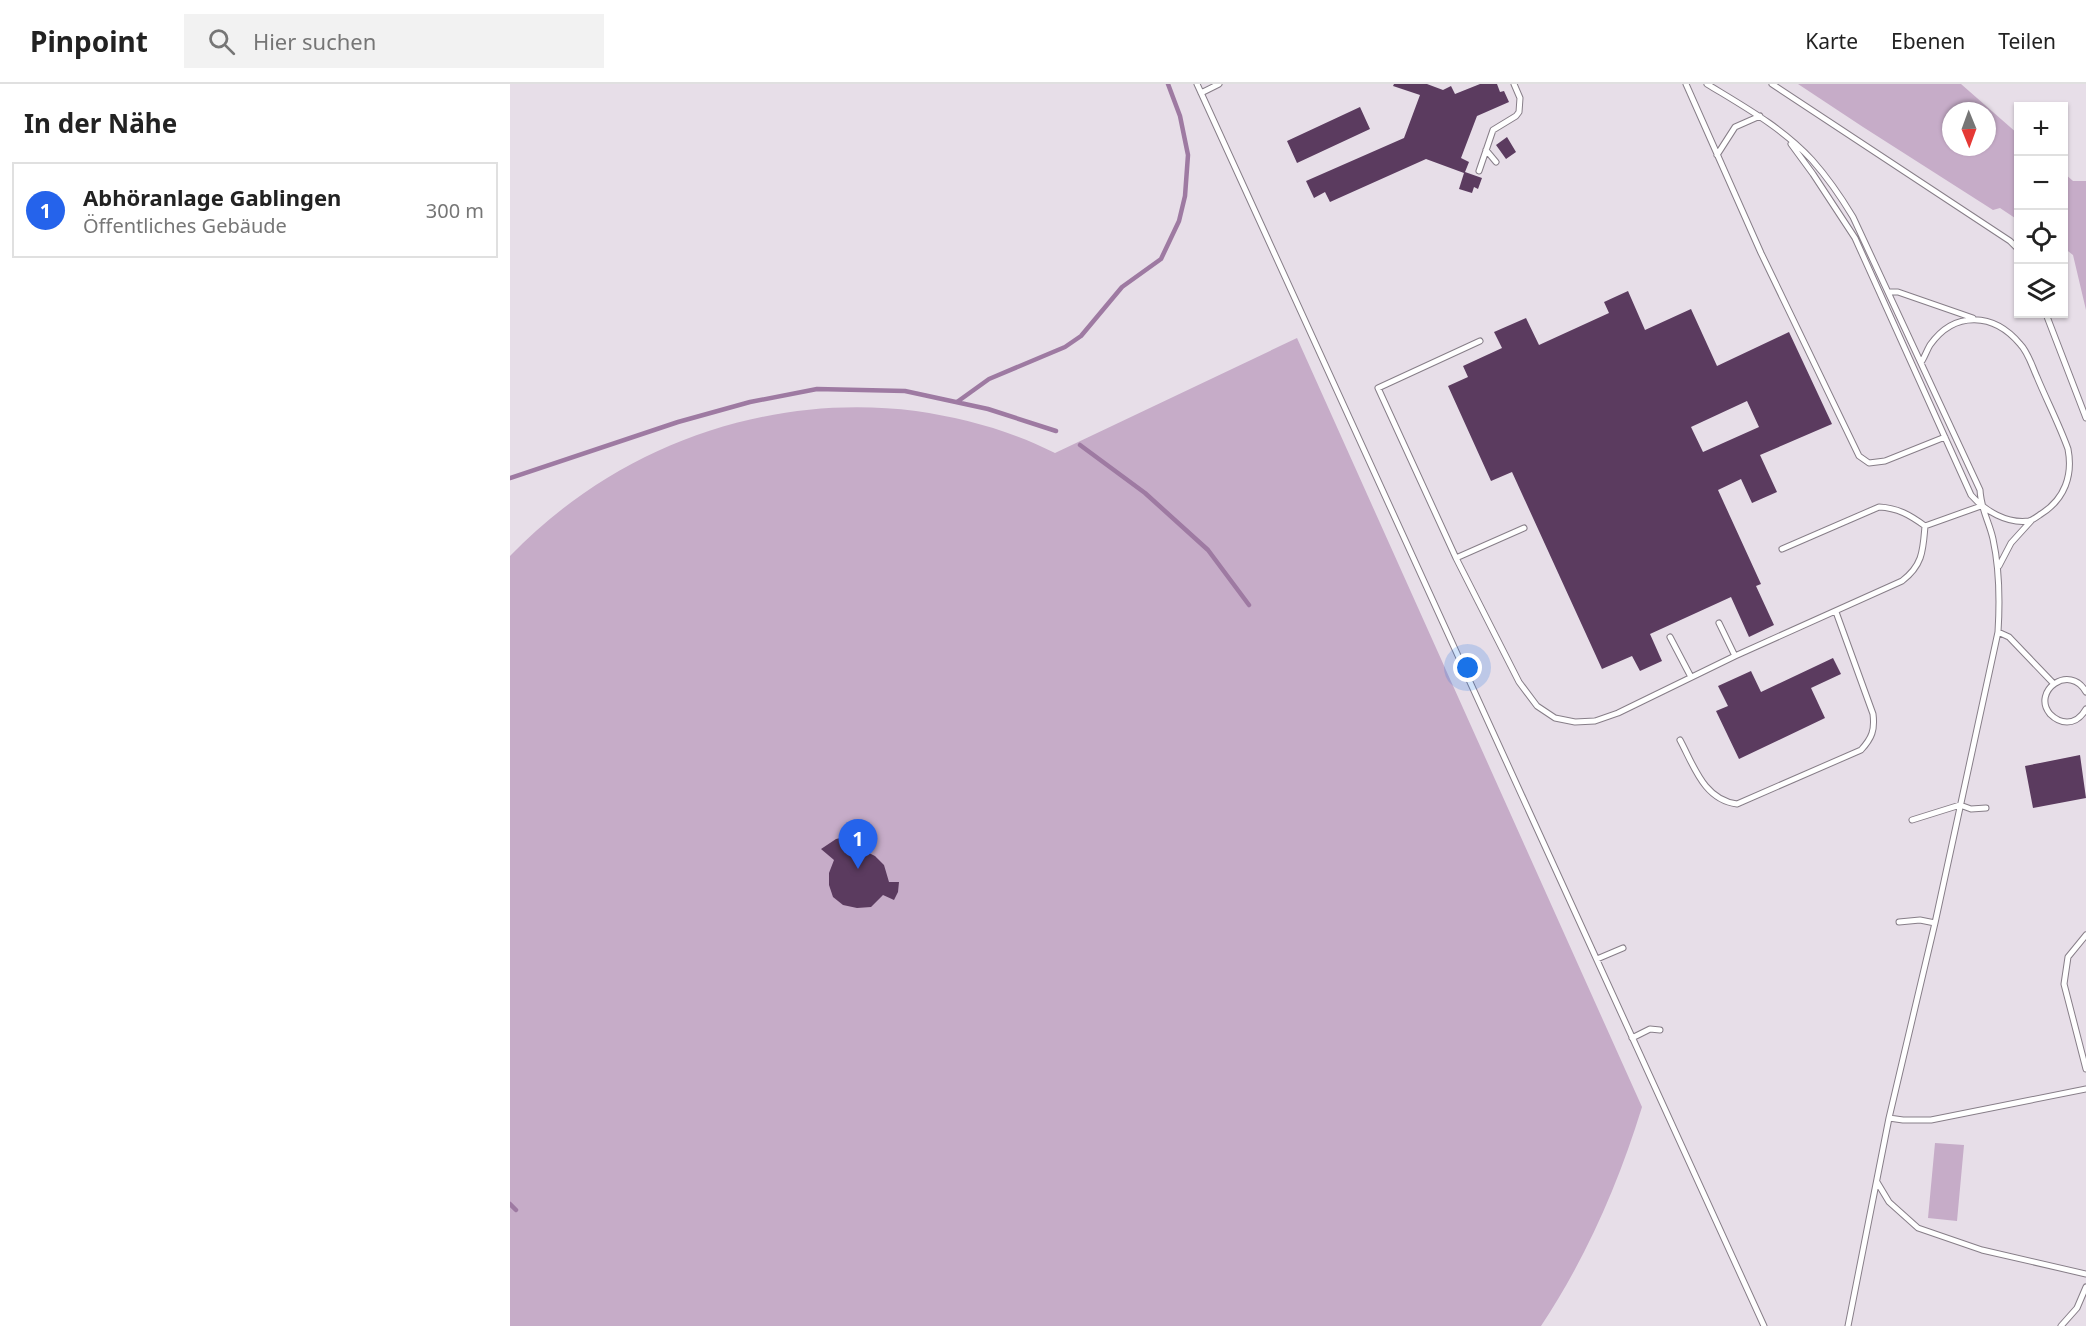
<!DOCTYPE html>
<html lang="de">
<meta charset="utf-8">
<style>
:root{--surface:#fff;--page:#f2f2f2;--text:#222;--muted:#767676;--line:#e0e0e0;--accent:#2563eb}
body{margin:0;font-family:"Noto Sans",sans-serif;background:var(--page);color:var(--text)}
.controls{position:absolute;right:18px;top:18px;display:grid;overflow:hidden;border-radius:0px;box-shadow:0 2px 4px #0004}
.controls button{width:54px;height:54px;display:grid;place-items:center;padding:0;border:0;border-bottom:2px solid var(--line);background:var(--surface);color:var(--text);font:30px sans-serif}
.compass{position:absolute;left:1432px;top:18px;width:54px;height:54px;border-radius:50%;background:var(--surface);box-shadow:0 2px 4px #0004;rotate:179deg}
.you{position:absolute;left:958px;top:584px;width:21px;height:21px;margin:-15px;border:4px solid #fff;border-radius:50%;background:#1a73e8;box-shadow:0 0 0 9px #1a73e833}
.badge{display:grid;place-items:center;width:39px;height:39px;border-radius:50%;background:var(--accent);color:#fff;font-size:20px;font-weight:700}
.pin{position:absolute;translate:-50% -50px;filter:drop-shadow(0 2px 3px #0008)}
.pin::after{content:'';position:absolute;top:32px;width:21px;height:18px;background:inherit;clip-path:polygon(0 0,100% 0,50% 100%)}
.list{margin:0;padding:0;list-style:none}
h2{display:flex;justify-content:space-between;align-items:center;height:78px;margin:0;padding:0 24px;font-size:26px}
h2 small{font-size:20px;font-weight:400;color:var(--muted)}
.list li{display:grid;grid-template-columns:39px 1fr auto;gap:18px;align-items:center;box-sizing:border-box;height:96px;margin:0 12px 12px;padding:0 12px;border:2px solid var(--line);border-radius:0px}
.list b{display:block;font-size:22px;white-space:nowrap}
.list p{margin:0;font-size:20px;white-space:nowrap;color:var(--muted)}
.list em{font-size:20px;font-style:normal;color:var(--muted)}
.icon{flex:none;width:33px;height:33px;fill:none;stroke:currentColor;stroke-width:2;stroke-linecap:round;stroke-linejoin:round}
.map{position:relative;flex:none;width:1576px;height:1242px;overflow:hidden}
header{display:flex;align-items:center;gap:36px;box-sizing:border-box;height:84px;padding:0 30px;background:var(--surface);border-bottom:2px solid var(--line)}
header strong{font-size:28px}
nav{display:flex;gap:33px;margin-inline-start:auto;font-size:21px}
.search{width:420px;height:54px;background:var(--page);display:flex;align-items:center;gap:15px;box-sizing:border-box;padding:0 21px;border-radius:0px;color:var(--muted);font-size:22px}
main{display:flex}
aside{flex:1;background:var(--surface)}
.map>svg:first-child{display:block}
.green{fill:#c6acc8;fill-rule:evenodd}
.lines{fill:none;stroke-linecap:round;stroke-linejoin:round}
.stream{stroke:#9e7aa2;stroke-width:4.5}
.building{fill:#5b3b5f;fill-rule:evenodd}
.service-casing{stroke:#877e88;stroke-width:7}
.service{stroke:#fff;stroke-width:5}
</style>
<header>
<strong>Pinpoint</strong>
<div class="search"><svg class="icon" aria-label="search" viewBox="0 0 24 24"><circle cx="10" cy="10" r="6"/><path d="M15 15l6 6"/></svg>Hier suchen</div>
<nav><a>Karte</a><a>Ebenen</a><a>Teilen</a></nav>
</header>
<main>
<aside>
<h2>In der Nähe<small></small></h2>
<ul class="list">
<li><span class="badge">1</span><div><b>Abhöranlage Gablingen</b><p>Öffentliches Gebäude</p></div><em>300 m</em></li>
</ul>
</aside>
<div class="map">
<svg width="1576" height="1242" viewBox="0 0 1576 1242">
<rect width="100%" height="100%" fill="#e7dee8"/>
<path class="green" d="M 1288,0 L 1451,0 L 1508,50 L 1508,136 L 1490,124 L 1483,126 L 1353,43 ZM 1441,27 L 1477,27 L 1477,63 L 1441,63 Z
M 1554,89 L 1563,97 L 1576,97 L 1576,226 L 1563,171 L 1554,164 Z
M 787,254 L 1132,1023 C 1108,1101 1076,1174 1031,1242 L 0,1242 L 0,472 C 105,363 255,308 406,327 C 454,334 502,347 545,369 Z
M 1425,1059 L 1454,1061 L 1447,1137 L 1418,1134 Z"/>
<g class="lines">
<path class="stream" d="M 447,318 L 479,295 L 555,263 L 571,252 L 612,203 L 651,175 L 669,137 L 675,112 L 678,71 L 670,32 L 658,0
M 570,361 L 635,409 L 698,466 L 739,521
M 0,394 L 168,338 L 240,318 L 307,305 L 395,307 L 478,325 L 546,347
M 0,1120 L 6,1126"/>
</g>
<path class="building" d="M 884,0 L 917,0 L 933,6 L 941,2 L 945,10 L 970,0 L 987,0 L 990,8 L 994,7 L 999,18 L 967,32 L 951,74 L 959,78 L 955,88 L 972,94 L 968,105 L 964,103 L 962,109 L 949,105 L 954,89 L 916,75 L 820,118 L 815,108 L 804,114 L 796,97 L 894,54 L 910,11 L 883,2 Z
M 850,23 L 860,45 L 787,79 L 777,57 Z
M 997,53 L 1006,68 L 996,75 L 986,61 Z
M 1118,207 L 1135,246 L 1181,225 L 1207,282 L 1279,248 L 1322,340 L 1250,371 L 1267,408 L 1242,419 L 1231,395 L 1208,406 L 1251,500 L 1246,502 L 1264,541 L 1239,553 L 1221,513 L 1140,550 L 1152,577 L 1130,587 L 1122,572 L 1092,585 L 1002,388 L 981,397 L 938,302 L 958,293 L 953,282 L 992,264 L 984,248 L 1016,234 L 1029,261 L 1099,229 L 1094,218 ZM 1237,317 L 1249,343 L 1193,368 L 1181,343 Z
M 1323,574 L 1331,590 L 1301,604 L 1315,634 L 1229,675 L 1206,627 L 1218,622 L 1208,602 L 1241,587 L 1251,608 Z
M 1570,671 L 1576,714 L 1523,724 L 1515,682 Z
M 335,753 L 340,768 L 355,767 L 365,772 L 374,781 L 379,798 L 389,798 L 388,808 L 384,816 L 373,811 L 361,823 L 347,824 L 333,821 L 323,813 L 319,801 L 319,789 L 324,776 L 311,765 L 326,755 Z"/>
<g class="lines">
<g class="service-casing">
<path id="service" d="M 687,0 L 1254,1242
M 1176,0 L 1251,169 L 1349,372 L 1359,379 L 1375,377 L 1435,353
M 1197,0 C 1233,22 1273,44 1302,76 C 1318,94 1331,113 1343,133 L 1470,406 C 1471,426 1479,437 1483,455 C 1490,487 1490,516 1488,548 L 1425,839 L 1379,1034 L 1338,1242
M 1262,0 L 1500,157 L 1508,165
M 691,9 L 709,0
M 1281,60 L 1303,90 L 1345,154 L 1461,411 C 1475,427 1497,440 1519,437 C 1523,436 1528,432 1531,430 C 1555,415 1563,391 1558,365 C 1549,340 1537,317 1527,293 C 1522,282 1518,268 1510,260 C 1484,229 1445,226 1420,261 C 1417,266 1415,272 1412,277
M 976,66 L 986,78
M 1207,71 L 1225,43 L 1250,32
M 969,87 L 983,46 L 1006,32 L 1009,28 L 1010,14 L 1004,0
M 1379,208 L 1388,208 L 1463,234
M 1536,230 L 1576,334
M 970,257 L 868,304 L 946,474 L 1009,598 L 1027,622 L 1045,634 L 1065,638 L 1085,637 L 1108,629 L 1225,572 L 1392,497 C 1413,481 1413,466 1415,442
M 1272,465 L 1369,423 C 1388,424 1400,431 1415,442 L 1471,422
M 946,474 L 1014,444
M 1489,482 L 1501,459 L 1521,437
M 1209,539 L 1225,572
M 1488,548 L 1499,553 L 1544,600
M 1160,553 L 1181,593
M 1576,608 C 1560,579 1521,607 1540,630 C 1545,635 1551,638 1557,638 C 1566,638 1572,632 1576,625
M 1170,656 C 1184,682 1194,716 1227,720 L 1351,666 C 1362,654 1365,646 1363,630 L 1326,528
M 1402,736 L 1450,721 L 1461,725 L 1476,724
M 1389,838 L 1410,836 L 1425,839
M 1576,851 L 1558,873 L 1554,900 L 1576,985
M 1087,875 L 1113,864
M 1122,954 L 1140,945 L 1150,946
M 1379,1034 L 1393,1036 L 1421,1036 L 1576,1005
M 1367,1098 L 1379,1118 L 1408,1144 L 1472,1166 L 1576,1190
M 1551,1242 L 1567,1224 L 1576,1203"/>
</g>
<use href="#service" class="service"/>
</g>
</svg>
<div class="controls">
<button>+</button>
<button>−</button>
<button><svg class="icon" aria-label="locate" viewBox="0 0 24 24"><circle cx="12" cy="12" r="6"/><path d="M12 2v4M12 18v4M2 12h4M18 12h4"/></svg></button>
<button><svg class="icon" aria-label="layers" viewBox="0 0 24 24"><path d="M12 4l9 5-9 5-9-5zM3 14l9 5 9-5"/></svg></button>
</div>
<svg class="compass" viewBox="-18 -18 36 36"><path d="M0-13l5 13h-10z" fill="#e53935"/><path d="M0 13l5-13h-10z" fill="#767676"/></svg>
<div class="you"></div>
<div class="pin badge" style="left:348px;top:785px">1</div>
</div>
</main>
